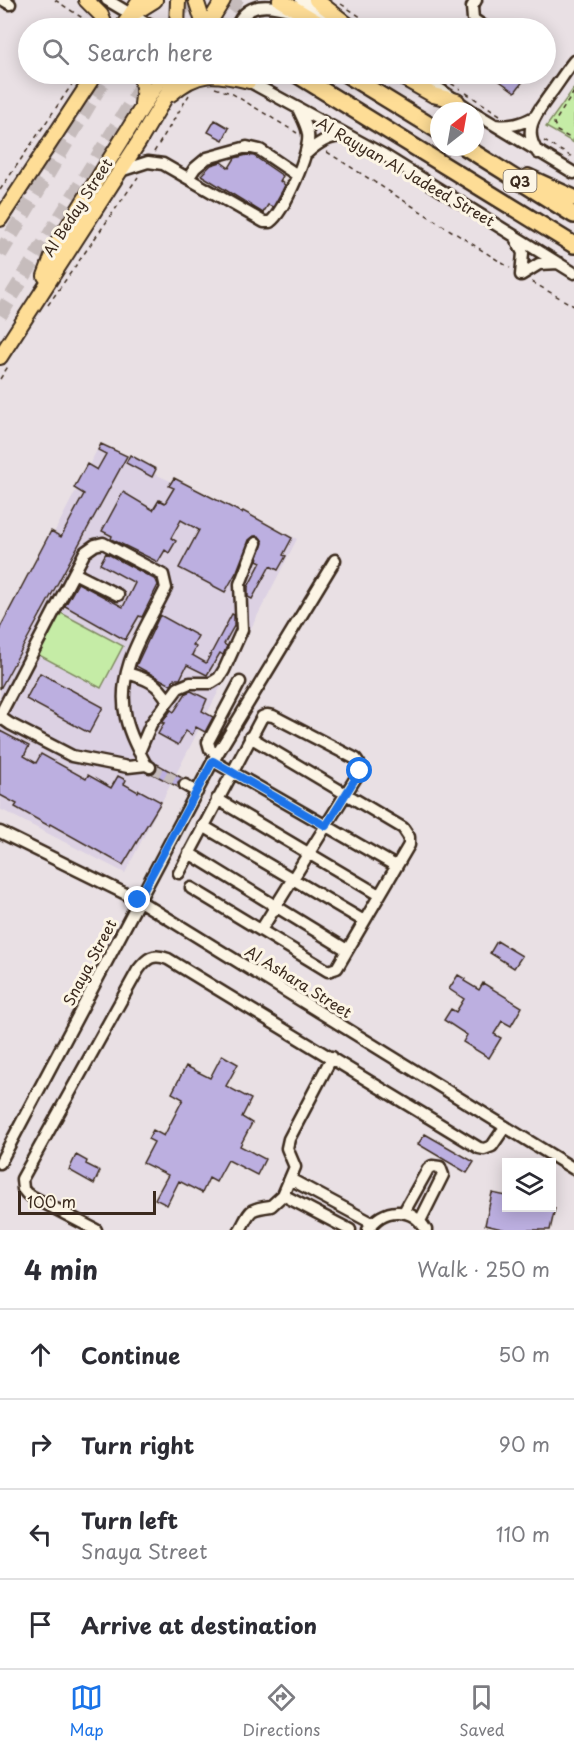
<!DOCTYPE html>
<meta charset="utf-8">
<style>
:root{--surface:#fff;--page:#f7f7f7;--text:#2b2b33;--muted:#7c7c81;--line:#e1e1e2;--accent:#1a73e8}
body{margin:0;font-family:"Playpen Sans",sans-serif;background:var(--page);color:var(--text)}
.controls{position:absolute;right:18px;bottom:18px;display:grid;overflow:hidden;border-radius:0px;box-shadow:0 3px 15px #0003}
.controls button{width:54px;height:54px;display:grid;place-items:center;padding:0;border:0;border-bottom:2px solid var(--line);background:var(--surface);color:var(--text);font:30px sans-serif}
.compass{position:absolute;left:430px;top:102px;width:54px;height:54px;border-radius:50%;background:var(--surface);box-shadow:0 3px 15px #0003;rotate:31deg}
.scale{position:absolute;left:18px;bottom:15px;width:138px;box-sizing:border-box;padding-left:6px;border:3px solid #3b2a1e;border-top:0;font-size:16px;line-height:21px;white-space:nowrap;color:#3b2a1e;-webkit-text-stroke:4px #fcf5e5;paint-order:stroke}
.stop{position:absolute;width:18px;height:18px;margin:-14px;border:4px solid #1a73e8;border-radius:50%;background:#fff}
.stop.end{background:#1a73e8;border-color:#fff;box-shadow:0 2px 6px #0008}
.list{margin:0;padding:0;list-style:none}
h2{display:flex;justify-content:space-between;align-items:center;height:78px;margin:0;padding:0 24px;font-size:26px}
h2 small{font-size:20px;font-weight:400;color:var(--muted)}
.list li{display:grid;grid-template-columns:39px 1fr auto;gap:18px;align-items:center;box-sizing:border-box;height:90px;padding:0 24px;border-top:2px solid var(--line)}
.list b{display:block;font-size:22px;white-space:nowrap}
.list p{margin:0;font-size:20px;white-space:nowrap;color:var(--muted)}
.list em{font-size:20px;font-style:normal;color:var(--muted)}
.icon{flex:none;width:33px;height:33px;fill:none;stroke:currentColor;stroke-width:2;stroke-linecap:round;stroke-linejoin:round}
.map{position:relative;flex:none;width:574px;height:1230px;overflow:hidden}
.search{position:absolute;background:var(--surface);box-shadow:0 3px 15px #0003;left:18px;right:18px;top:18px;height:66px;display:flex;align-items:center;gap:15px;box-sizing:border-box;padding:0 21px;border-radius:33px;color:var(--muted);font-size:22px}
.sheet{height:438px;background:var(--surface)}
nav{display:flex;justify-content:space-around;align-items:center;box-sizing:border-box;height:84px;border-top:2px solid var(--line);background:var(--surface);font-size:16px;color:var(--muted)}
nav a{display:grid;justify-items:center;gap:3px}
nav .on{color:var(--accent)}
.map>svg:first-child{display:block}
.built{fill:#dcd1e3}
.green{fill:#c5eca6;stroke:#808b62;stroke-width:1.5}
.building{fill:#bcafe0;stroke:#3b2a1e;stroke-width:1.5}
.lines{fill:none;stroke-linecap:round;stroke-linejoin:round}
.minor-tunnel{stroke:#c6bcbc;stroke-width:10;stroke-dasharray:10 5;stroke-linecap:butt}
.highway-tunnel{stroke:#c6bcbc;stroke-width:15;stroke-dasharray:15 8;stroke-linecap:butt}
.minor-casing{stroke:#3b2a1e;stroke-width:15}
.major-casing{stroke:#3b2a1e;stroke-width:18}
.highway-casing{stroke:#3b2a1e;stroke-width:20}
.path{stroke:#3b2a1e;stroke-width:1.5;stroke-dasharray:4.5 4.5;stroke-linecap:butt}
.minor{stroke:#fcf5e5;stroke-width:10}
.major{stroke:#fedd96;stroke-width:14}
.highway{stroke:#fedd96;stroke-width:15}
.route{stroke:#1a73e8;stroke-width:8}
.labels{text-anchor:middle;dominant-baseline:central;stroke-width:6;stroke-linejoin:round;paint-order:stroke}
.shield{fill:#fcf5e5;stroke:#75675a;stroke-width:1.5}
.shield-label{font-size:14px;font-weight:bold;fill:#3b2a1e}
.street-label{font-size:15px;fill:#3b2a1e;stroke:#fcf5e5}
</style>
<div class="map">
<svg width="574" height="1230" viewBox="0 0 574 1230">
<rect width="100%" height="100%" fill="#e9e0e4"/>
<filter id="ink" filterUnits="userSpaceOnUse"><feTurbulence type="fractalNoise" baseFrequency=".0167" numOctaves="2"/><feDisplacementMap in="SourceGraphic" scale="12" xChannelSelector="R" yChannelSelector="G"/><feConvolveMatrix kernelMatrix="1 2 1 2 8 2 1 2 1" color-interpolation-filters="sRGB"/></filter>
<g filter="url(#ink)">
<path class="built" d="M 98,448 L 297,539 L 125,873 L 0,809 L 0,637 Z"/>
<path class="green" d="M 574,88 L 574,143 L 546,127 Z
M 61,613 L 123,646 L 101,688 L 39,655 Z"/>
<path class="building" d="M 490,74 L 524,74 L 521,78 L 524,80 L 515,92 Z
M 215,120 L 229,128 L 223,140 L 208,132 Z
M 247,155 L 254,156 L 283,176 L 280,181 L 285,185 L 282,191 L 273,207 L 268,205 L 263,213 L 201,175 L 211,165 L 221,162 L 229,168 L 235,158 Z
M 101,444 L 127,456 L 0,689 L 0,628 L 51,531 L 61,537 L 84,494 L 74,488 L 87,464 L 97,470 L 106,454 L 98,450 Z
M 130,455 L 156,469 L 152,477 L 126,463 Z
M 174,478 L 242,513 L 243,511 L 292,538 L 283,555 L 286,556 L 278,570 L 270,566 L 252,599 L 248,597 L 248,587 L 261,562 L 257,560 L 263,542 L 259,536 L 254,536 L 249,540 L 237,571 L 225,592 L 179,568 L 199,530 L 181,520 L 171,538 L 176,541 L 169,553 L 165,550 L 158,562 L 111,539 L 112,536 L 102,531 L 123,492 L 153,510 L 159,500 L 165,503 L 174,488 L 169,486 Z
M 106,553 L 156,580 L 158,585 L 142,617 L 139,616 L 125,640 L 65,606 L 78,583 L 123,607 L 135,583 L 100,564 Z
M 232,614 L 234,615 L 234,626 L 224,644 L 227,646 L 223,655 L 220,653 L 207,675 L 187,665 L 180,679 L 174,679 L 171,685 L 136,666 L 160,615 L 198,636 L 193,645 L 196,647 L 192,655 L 206,663 Z
M 40,673 L 103,707 L 89,733 L 26,699 Z
M 191,691 L 207,699 L 202,711 L 213,717 L 205,732 L 196,727 L 192,735 L 186,731 L 178,745 L 158,734 L 164,723 L 162,723 L 171,710 L 174,712 L 186,693 Z
M 0,731 L 29,746 L 24,756 L 36,763 L 41,754 L 86,779 L 88,775 L 111,788 L 118,776 L 126,780 L 124,784 L 138,792 L 139,790 L 161,802 L 123,865 L 50,824 L 49,826 L 15,807 L 17,804 L 0,795 Z
M 157,764 L 182,778 L 178,782 L 178,787 L 153,774 L 157,770 Z
M 497,941 L 522,956 L 514,968 L 490,953 Z
M 458,975 L 465,979 L 464,981 L 479,990 L 483,983 L 522,1007 L 511,1026 L 502,1021 L 494,1034 L 501,1038 L 489,1058 L 463,1042 L 467,1035 L 444,1020 L 451,1009 L 456,1012 L 464,999 L 449,989 Z
M 222,1055 L 238,1064 L 226,1086 L 251,1099 L 242,1117 L 252,1123 L 240,1146 L 265,1159 L 257,1175 L 228,1160 L 216,1182 L 209,1178 L 202,1193 L 179,1181 L 167,1205 L 155,1199 L 168,1175 L 143,1163 L 154,1142 L 148,1139 L 153,1130 L 164,1136 L 183,1099 L 172,1093 L 186,1066 L 210,1078 Z
M 425,1134 L 474,1162 L 467,1173 L 418,1144 Z
M 76,1155 L 87,1161 L 86,1164 L 100,1171 L 94,1184 L 69,1170 Z
M 492,1193 L 507,1196 L 507,1208 L 555,1208 L 550,1230 L 506,1230 L 485,1225 Z"/>
<g class="lines">
<path class="minor-tunnel" d="M 152,768 L 185,785"/>
<path class="highway-tunnel" d="M 179,0 L 224,28
M 227,0 L 272,28
M 133,28 L 146,8
M 0,254 L 107,74
M 0,315 L 149,74"/>
<g class="minor-casing">
<path id="minor" d="M 3,0 L 10,4
M 107,0 L 154,28
M 301,0 L 331,18
M 476,0 L 472,7 L 473,19 L 486,28
M 236,28 C 246,1 269,4 292,11
M 417,74 L 472,111
M 243,78 L 384,155 L 574,273
M 475,113 L 574,173
M 495,125 C 510,127 521,124 534,117
M 307,153 C 320,141 331,135 349,136
M 538,153 C 521,129 537,113 551,93 C 559,82 566,71 574,61
M 120,171 L 148,162 L 163,164 L 264,222 L 270,222 C 284,212 311,151 308,134 C 307,125 301,116 298,108
M 189,177 L 195,168 L 207,158 L 247,147 L 260,150 L 297,175
M 514,236 L 523,253 L 521,275
M 521,275 L 539,264 L 559,263
M 74,573 L 118,595
M 127,673 C 147,679 157,682 168,701
M 0,715 L 85,552 L 95,545 L 103,543 L 163,575 L 166,588 C 146,629 115,669 126,718 C 130,735 138,750 146,765
M 0,717 L 10,724 L 72,756 L 128,767 L 146,765 L 150,767
M 139,752 L 151,724 L 178,688 L 190,683 L 211,683 L 219,678 L 224,670 L 242,630 L 240,584 L 256,543
M 217,754 L 210,749 L 208,742 L 240,682
M 213,761 L 396,866
M 185,785 L 197,792
M 217,799 L 379,895
M 203,826 L 364,921
M 0,832 L 138,900 L 574,1169
M 189,853 L 347,950
M 179,873 L 262,717 L 267,715 L 273,716 L 356,759 L 360,765 L 360,771 L 261,930
M 191,888 L 328,971 L 337,968 L 409,845 L 409,837 L 403,828 L 250,737
M 0,1163 L 213,761 L 335,560
M 290,1179 L 372,1223
M 283,1195 L 350,1230
M 404,1212 L 428,1169 L 432,1166 L 440,1167 L 443,1175 L 420,1221
M 96,1230 L 27,1194 L 23,1189 L 22,1179 L 138,970 C 147,958 153,953 168,959 L 479,1148 L 484,1149 L 492,1146 L 505,1127
M 240,1230 C 251,1210 248,1209 271,1206 L 283,1195 L 295,1167 L 287,1148 L 289,1139 L 332,1057
M 368,1230 C 382,1207 412,1205 426,1230"/>
</g>
<g class="major-casing">
<path id="major" d="M 86,0 L 101,15 L 106,28
M 196,0 L 205,28
M 280,0 L 327,28
M 316,0 L 352,28
M 134,13 L 155,0
M 122,28 L 140,0
M 177,28 L 178,0
M 206,28 L 223,0
M 139,74 C 144,83 144,93 142,104
M 396,74 L 433,95 L 457,101
M 171,94 C 198,70 215,73 249,81
M 0,219 L 95,74
M 45,276 L 57,244 L 163,74
M 0,357 L 140,140 L 179,74"/>
</g>
<g class="highway-casing">
<path id="highway" d="M 272,28 L 273,28
M 296,74 L 574,245
M 346,74 L 439,131
M 465,147 L 574,215
M 528,177 L 574,198"/>
</g>
<path class="path" d="M 55,0 L 81,17 L 92,28
M 341,4 L 377,28
M 436,74 L 460,89
M 215,88 L 231,93 L 297,133
M 574,92 L 554,123 L 557,131 L 574,140
M 466,93 L 500,115
M 544,141 L 574,158
M 154,152 L 189,95
M 327,152 L 510,268
M 0,190 L 79,74
M 532,282 L 574,306
M 48,305 L 138,177
M 0,379 L 9,365"/>
<use href="#minor" class="minor"/>
<use href="#major" class="major"/>
<use href="#highway" class="highway"/>
</g>
</g>
<g class="lines" filter="url(#ink)">
<path class="route" d="M 138,900 L 213,761 L 326,826 L 360,771"/>
</g>
<g class="labels">
<rect class="shield" x="503.5" y="170" width="33" height="22" rx="4.5"/>
<g class="shield-label">
<text x="520" y="181">Q3</text>
</g>
<g class="street-label">
<text transform="translate(406 171) rotate(30)">Al Rayyan Al Jadeed Street</text>
<text transform="translate(77 207) rotate(-57)">Al Beday Street</text>
<text transform="translate(89 962) rotate(-62)">Snaya Street</text>
<text transform="translate(299 981) rotate(32)">Al Ashara Street</text>
</g>
</g>
</svg>
<div class="controls">
<button><svg class="icon" aria-label="layers" viewBox="0 0 24 24"><path d="M12 4l9 5-9 5-9-5zM3 14l9 5 9-5"/></svg></button>
</div>
<svg class="compass" viewBox="-18 -18 36 36"><path d="M0-13l5 13h-10z" fill="#e53935"/><path d="M0 13l5-13h-10z" fill="#7c7c81"/></svg>
<div class="scale">100 m</div>
<div class="stop" style="left:360px;top:771px"></div>
<div class="stop end" style="left:138px;top:900px"></div>
<div class="search"><svg class="icon" aria-label="search" viewBox="0 0 24 24"><circle cx="10" cy="10" r="6"/><path d="M15 15l6 6"/></svg>Search here</div>
</div>
<section class="sheet">
<h2>4 min<small>Walk · 250 m</small></h2>
<ul class="list">
<li><svg class="icon" aria-label="ahead" viewBox="0 0 24 24"><path d="M12 20V5M6 11l6-6 6 6"/></svg><div><b>Continue</b></div><em>50 m</em></li>
<li><svg class="icon" aria-label="right" viewBox="0 0 24 24"><path d="M7 20v-9h11M14 6l5 5-5 5"/></svg><div><b>Turn right</b></div><em>90 m</em></li>
<li><svg class="icon" aria-label="left" viewBox="0 0 24 24"><path d="M17 20v-9H6M10 6l-5 5 5 5"/></svg><div><b>Turn left</b><p>Snaya Street</p></div><em>110 m</em></li>
<li><svg class="icon" aria-label="arrive" viewBox="0 0 24 24"><path d="M6 21V4h12l-3 4 3 4H6"/></svg><div><b>Arrive at destination</b></div></li>
</ul>
</section>
<nav>
<a class="on"><svg class="icon" aria-label="map" viewBox="0 0 24 24"><path d="M3 6l6-2 6 2 6-2v14l-6 2-6-2-6 2zM9 4v14M15 6v14"/></svg>Map</a>
<a><svg class="icon" aria-label="directions" viewBox="0 0 24 24"><path d="M12 3l9 9-9 9-9-9zM9 14v-3h6M13 9l2 2-2 2"/></svg>Directions</a>
<a><svg class="icon" aria-label="saved" viewBox="0 0 24 24"><path d="M7 4h10v16l-5-4-5 4z"/></svg>Saved</a>
</nav>
